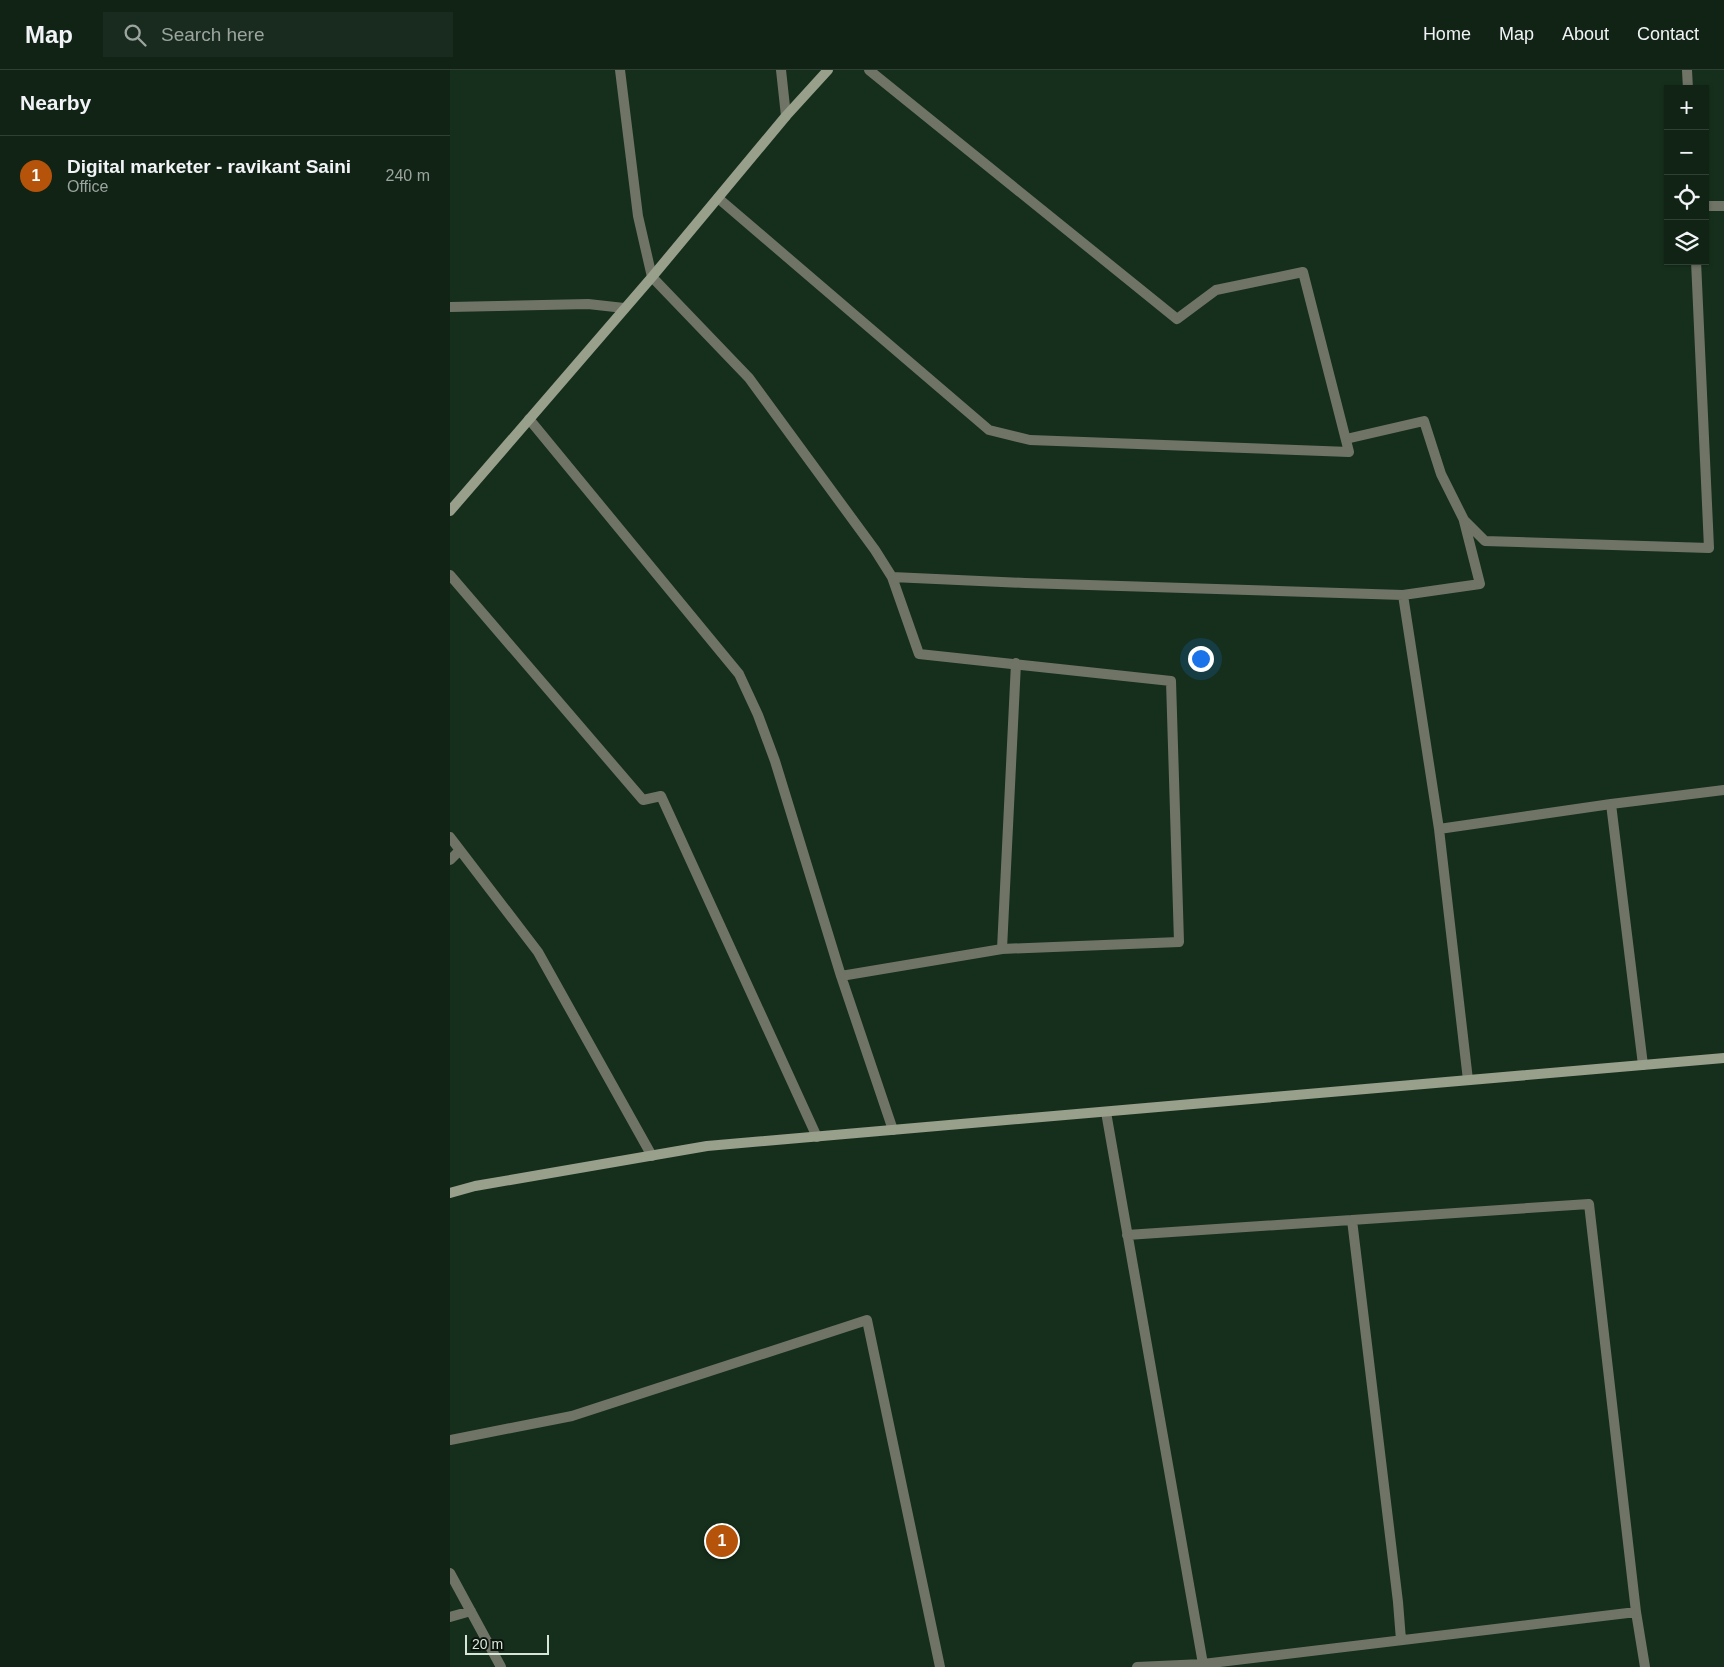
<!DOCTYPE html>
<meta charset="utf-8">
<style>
:root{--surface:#102315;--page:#192b1e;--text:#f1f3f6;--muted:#9ca4a0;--line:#304034;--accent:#b45309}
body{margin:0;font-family:Arial,sans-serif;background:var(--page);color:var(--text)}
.controls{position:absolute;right:15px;top:15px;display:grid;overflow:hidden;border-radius:0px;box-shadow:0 1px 4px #0004}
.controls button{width:45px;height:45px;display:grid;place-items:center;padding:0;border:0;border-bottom:1px solid var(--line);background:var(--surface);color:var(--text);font:25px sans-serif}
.scale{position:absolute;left:15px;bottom:12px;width:84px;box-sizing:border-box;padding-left:5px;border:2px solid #d7e6d9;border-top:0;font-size:14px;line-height:18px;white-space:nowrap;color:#d7e6d9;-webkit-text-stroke:4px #0a140c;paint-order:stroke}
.you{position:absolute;left:750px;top:588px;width:18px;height:18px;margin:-12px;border:4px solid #fff;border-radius:50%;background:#1a73e8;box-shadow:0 0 0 8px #1a73e833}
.badge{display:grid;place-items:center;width:32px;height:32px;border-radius:50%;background:var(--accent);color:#fff;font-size:16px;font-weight:700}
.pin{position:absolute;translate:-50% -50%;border:2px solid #fff;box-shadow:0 1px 5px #0006}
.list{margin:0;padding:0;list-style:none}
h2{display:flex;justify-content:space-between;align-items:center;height:65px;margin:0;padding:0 20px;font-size:21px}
h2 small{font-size:16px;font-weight:400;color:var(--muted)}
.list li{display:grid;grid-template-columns:32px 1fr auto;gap:15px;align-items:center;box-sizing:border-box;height:80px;padding:0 20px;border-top:1px solid var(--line)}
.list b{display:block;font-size:19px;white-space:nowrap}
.list p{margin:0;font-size:16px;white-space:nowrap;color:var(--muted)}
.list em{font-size:16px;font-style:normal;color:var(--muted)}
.icon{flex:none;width:28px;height:28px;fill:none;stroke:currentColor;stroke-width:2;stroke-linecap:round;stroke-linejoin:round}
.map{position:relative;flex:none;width:1274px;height:1597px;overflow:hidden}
header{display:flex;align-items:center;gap:30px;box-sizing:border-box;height:70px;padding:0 25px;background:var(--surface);border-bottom:1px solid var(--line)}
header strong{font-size:24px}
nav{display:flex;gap:28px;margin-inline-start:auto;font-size:18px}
.search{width:350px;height:45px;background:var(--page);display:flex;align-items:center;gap:12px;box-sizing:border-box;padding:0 18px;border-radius:0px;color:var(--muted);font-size:19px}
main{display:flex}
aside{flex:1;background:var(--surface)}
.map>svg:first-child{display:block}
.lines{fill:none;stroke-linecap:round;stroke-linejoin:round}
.street{stroke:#707467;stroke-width:10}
.secondary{stroke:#989f8a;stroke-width:10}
</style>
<header>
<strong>Map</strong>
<div class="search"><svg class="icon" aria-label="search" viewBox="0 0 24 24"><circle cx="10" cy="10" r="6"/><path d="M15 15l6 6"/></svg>Search here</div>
<nav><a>Home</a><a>Map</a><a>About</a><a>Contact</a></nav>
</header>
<main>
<aside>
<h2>Nearby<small></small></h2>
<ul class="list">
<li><span class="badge">1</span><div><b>Digital marketer - ravikant Saini</b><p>Office</p></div><em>240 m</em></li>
</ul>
</aside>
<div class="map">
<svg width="1274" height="1597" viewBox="0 0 1274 1597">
<rect width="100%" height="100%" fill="#162f1c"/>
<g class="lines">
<path class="street" d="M 170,0 L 188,146 L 202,207 L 299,308 L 425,480 L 442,507 L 469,584 L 721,611 L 729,872 L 552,879 L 566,593
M 331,0 L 336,46
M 1237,0 L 1238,19
M 268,128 L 539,360 L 580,370 L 899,382 L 853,202 L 766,220 L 727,249 L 419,0
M 1255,136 L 1274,136
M 0,237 L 138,234 L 174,238
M 79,349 L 289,604 L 308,645 L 325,691 L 391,906 L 443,1060
M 896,369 L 974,351 L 991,404 L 1014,450 L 1035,471 L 1259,478 L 1246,191
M 0,505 L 193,730 L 211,726 L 367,1067
M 442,507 L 575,513 L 953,525
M 989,759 L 953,525 L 1030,514 L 1014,451
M 0,767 L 88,882 L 202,1086
M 0,790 L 10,780
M 391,906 L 552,879
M 1193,995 L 1161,734 L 1274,720
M 1018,1010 L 989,759 L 1161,734
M 656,1042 L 753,1594 L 687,1597
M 902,1150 L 948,1532 L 951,1570
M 677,1165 L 1139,1134 L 1186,1542 L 1195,1597
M 0,1370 L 122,1346 L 417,1250 L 490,1597
M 0,1503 L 51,1597
M 0,1547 L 21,1541
M 754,1597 L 753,1594 L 1186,1542"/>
<path class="secondary" d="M 0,441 L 202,207 L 336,46 L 378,0
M 0,1123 L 25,1116 L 257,1076 L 1274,988"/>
</g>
</svg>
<div class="controls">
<button>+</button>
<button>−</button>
<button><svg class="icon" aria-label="locate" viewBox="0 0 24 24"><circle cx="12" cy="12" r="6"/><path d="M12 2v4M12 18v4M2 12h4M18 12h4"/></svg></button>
<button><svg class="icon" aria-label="layers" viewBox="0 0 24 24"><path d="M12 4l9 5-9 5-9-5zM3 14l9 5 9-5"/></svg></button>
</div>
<div class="scale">20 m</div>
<div class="you"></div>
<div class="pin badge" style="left:272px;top:1471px">1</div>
</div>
</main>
